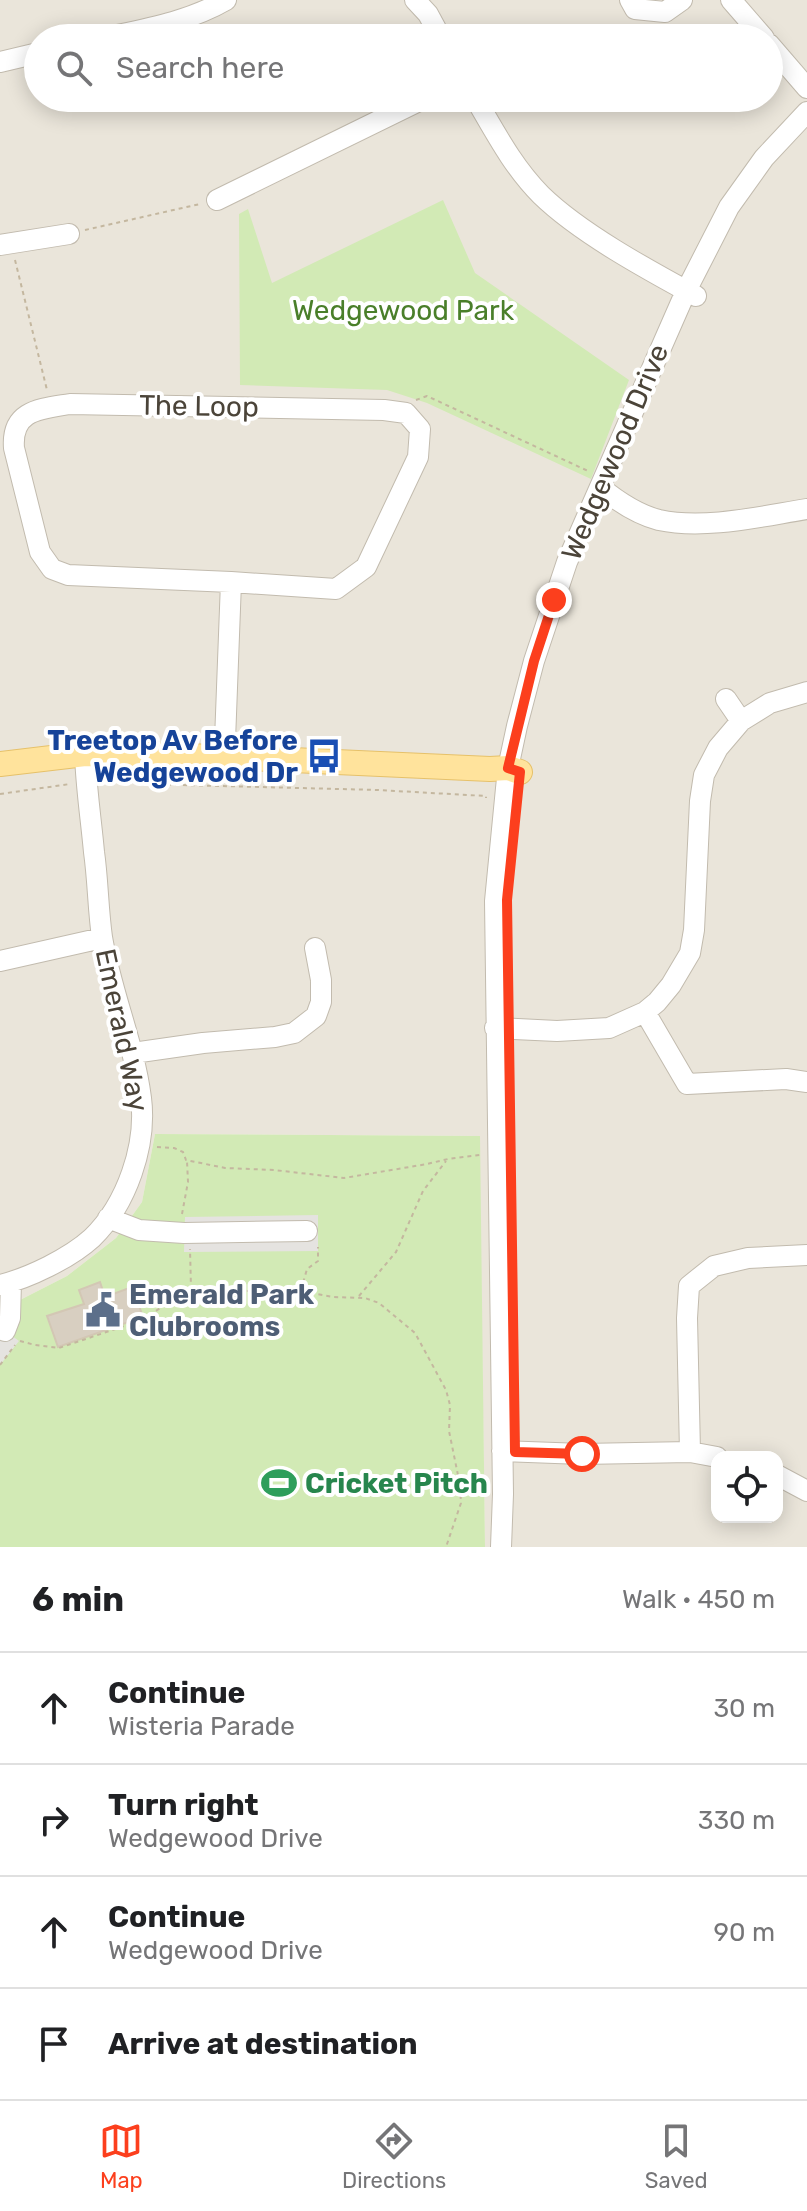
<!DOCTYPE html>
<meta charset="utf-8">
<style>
:root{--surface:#fff;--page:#f2f2f2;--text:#202124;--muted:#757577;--line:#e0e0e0;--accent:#fc3f1d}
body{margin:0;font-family:Rubik,sans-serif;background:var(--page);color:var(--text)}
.controls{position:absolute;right:24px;bottom:24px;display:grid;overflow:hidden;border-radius:16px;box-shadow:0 4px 20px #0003}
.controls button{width:72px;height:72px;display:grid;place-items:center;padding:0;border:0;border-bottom:2px solid var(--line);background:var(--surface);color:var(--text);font:40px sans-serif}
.stop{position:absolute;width:24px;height:24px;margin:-18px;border:6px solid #fc3f1d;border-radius:50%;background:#fff}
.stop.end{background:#fc3f1d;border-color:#fff;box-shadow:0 2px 8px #0008}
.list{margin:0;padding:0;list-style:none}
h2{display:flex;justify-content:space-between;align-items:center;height:104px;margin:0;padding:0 32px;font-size:34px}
h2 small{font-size:26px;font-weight:400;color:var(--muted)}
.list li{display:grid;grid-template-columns:52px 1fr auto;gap:24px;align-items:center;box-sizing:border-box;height:112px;padding:0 32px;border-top:2px solid var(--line)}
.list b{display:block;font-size:30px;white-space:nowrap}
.list p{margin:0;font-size:26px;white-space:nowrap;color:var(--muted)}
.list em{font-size:26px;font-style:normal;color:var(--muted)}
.icon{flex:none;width:44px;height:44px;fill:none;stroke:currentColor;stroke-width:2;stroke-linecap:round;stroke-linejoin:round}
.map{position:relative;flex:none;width:807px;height:1547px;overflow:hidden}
.search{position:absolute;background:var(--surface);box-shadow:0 4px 20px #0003;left:24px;right:24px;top:24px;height:88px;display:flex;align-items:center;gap:20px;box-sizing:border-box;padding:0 28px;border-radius:44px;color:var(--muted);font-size:30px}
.sheet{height:552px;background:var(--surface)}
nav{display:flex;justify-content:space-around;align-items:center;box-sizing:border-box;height:112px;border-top:2px solid var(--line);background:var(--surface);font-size:22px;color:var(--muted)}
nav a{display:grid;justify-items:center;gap:4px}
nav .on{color:var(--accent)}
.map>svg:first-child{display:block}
.residential{fill:#eae5da;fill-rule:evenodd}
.green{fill:#d2eab5}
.parking{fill:#e5e3e0}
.building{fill:#d8cfc1;stroke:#d3c7b4;stroke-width:2}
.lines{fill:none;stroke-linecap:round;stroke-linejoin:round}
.minor-casing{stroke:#c2bbae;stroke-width:22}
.major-casing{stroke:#e6c16a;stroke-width:26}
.path{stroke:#c4b79f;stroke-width:2;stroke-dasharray:4 4;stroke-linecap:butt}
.minor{stroke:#fff;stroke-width:20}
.major{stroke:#ffe39c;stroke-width:24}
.route{stroke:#fc3f1d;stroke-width:10}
.labels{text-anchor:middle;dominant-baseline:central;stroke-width:8;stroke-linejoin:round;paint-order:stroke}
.park-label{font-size:28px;fill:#4a7f2a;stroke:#fff}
.street-label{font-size:28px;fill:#4b4439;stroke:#fff}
.transit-label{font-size:28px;font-weight:bold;fill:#164399;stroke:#fff;text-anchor:end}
.service-label{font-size:28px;font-weight:bold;fill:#4e5e75;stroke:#fff;text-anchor:start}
.leisure-label{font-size:28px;font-weight:bold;fill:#27864d;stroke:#fff;text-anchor:start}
</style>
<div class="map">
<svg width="807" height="1547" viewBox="0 0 807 1547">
<rect width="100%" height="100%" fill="#f6f3ec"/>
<path class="residential" d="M 0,0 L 807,0 L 807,1547 L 485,1547 L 479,1136 L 155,1134 L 142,1202 L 116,1238 L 67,1276 L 20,1300 L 0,1303 ZM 38,38 L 769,38 L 769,98 L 38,98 ZM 717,1457 L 777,1457 L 777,1517 L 717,1517 Z"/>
<path class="green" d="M 443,200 L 475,273 L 629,380 L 591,479 L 427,403 L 387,390 L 240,385 L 239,214 L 248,209 L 272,283 Z
M 155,1134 L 480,1136 L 485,1547 L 0,1547 L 0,1303 L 20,1300 L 67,1276 L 116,1238 L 142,1202 Z"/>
<path class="parking" d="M 318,1215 L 318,1251 L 184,1252 L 185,1217 Z
M 0,1327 L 19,1341 L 0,1365 Z"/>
<path class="building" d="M 100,1282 L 105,1297 L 132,1287 L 143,1317 L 58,1347 L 47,1316 L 84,1304 L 79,1290 Z"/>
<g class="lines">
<g class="minor-casing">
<path id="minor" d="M 415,0 L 428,14 L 441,38
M 630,0 L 635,9 L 665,12 L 682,0
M 731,0 L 764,38
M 103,38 C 145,29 188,22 226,0
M 769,44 L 807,88
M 0,62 L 38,53
M 475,98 C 495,132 513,167 541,195 C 580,233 648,270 696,296
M 217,200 L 425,98
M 0,245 L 69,234
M 600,487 C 616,500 639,515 659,520 C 705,530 762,516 807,509
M 726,699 L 741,721
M 224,767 L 231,582 L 336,589 L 366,567 L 418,457 L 420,429 L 406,413 L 384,410 L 70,404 C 40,409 11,410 14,448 L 40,552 L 52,569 L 68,575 L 231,582
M 0,961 L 102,938
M 645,1012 L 687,1084 L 786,1079 L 807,1082
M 495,1028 L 557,1031 L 609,1028 L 645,1012 L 657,1002 L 671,985 L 690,953 L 694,930 L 700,801 L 704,775 L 718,748 L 741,721 L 770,703 L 807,692
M 133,1053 L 203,1043 L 275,1037 L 294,1033 L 316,1016 L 321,1002 L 321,980 L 315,948
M 108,1218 L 139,1230 L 184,1233 L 307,1231
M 0,1285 C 29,1278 70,1258 92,1238 C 127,1204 147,1145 141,1098 C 134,1043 111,992 102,937 C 98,909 98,880 94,852 C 91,819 86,787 85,754
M 5,1331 L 10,1318 L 11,1282
M 502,1451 L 582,1454 L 690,1452 L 717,1457
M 690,1452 L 687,1318 L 689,1286 L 714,1266 L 748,1258 L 807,1255
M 777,1475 L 807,1491
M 501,1547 L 503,1494 L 495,901 L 508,768 L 517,726 L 534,661 L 567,562 L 686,291 L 729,207 L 764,158 L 807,112"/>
</g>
<g class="major-casing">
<path id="major" d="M 0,764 L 85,754 L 224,757 L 490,769 L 508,768 L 520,772"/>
</g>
<path class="path" d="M 85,230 L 200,204
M 15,260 L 47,390
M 416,400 L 427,396 L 588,471
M 103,783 L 378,790 L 486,796 L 486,798
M 0,794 L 70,784
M 157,1147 L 174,1148 L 183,1152 L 186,1160 L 225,1168 L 274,1170 L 344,1178 L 427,1164 L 448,1159 L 480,1155
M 182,1214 L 188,1182 L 187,1161
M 191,1288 L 226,1292 L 267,1290 L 300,1291 L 333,1297 L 365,1298 L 379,1303 L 415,1333 L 446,1390 L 450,1405 L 449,1431 L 460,1485 L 461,1503 L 446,1547
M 301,1290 L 307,1269 L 318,1261 L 318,1247
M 359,1296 L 396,1252 L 423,1191 L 446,1161
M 20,1341 L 35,1345 L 59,1348 L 142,1320 L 191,1288 L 190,1249
M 0,1365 L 15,1345
M 462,1493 L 484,1494"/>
<use href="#minor" class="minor"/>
<use href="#major" class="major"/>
</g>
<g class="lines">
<path class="route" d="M 554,600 L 534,661 L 508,768 L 520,772 L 507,900 L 515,1452 L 582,1454"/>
</g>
<defs>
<g id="bus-bare" transform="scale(2.76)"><path d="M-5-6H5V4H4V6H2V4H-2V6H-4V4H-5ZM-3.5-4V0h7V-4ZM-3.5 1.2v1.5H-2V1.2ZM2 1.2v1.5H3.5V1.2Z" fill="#1a4fb4" stroke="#fff" stroke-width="2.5" paint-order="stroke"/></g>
<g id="civic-bare" transform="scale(2.76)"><path d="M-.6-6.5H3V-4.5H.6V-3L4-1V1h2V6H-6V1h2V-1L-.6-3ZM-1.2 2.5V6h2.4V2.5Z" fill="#5c6f8a" stroke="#fff" stroke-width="2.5" paint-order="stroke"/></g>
<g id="stadium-bare" transform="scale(2.76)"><path d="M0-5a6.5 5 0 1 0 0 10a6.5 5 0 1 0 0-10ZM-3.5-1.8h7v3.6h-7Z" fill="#2e9e5b" stroke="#fff" stroke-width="2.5" paint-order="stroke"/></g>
</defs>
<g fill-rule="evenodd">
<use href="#bus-bare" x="324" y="756"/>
<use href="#civic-bare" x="103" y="1310"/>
<use href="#stadium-bare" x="279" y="1483"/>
</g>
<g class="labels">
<g class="park-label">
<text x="403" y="310">Wedgewood Park</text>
</g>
<g class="street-label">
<text transform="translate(199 406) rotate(1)">The Loop</text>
<text transform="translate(615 452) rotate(-67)">Wedgewood Drive</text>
<text transform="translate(122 1030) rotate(78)">Emerald Way</text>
</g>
<g class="transit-label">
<text x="298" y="740">Treetop Av Before<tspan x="298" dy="32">Wedgewood Dr</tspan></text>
</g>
<g class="service-label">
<text x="129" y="1294">Emerald Park<tspan x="129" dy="32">Clubrooms</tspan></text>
</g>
<g class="leisure-label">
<text x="305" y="1483">Cricket Pitch</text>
</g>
</g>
</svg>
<div class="controls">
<button><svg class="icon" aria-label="locate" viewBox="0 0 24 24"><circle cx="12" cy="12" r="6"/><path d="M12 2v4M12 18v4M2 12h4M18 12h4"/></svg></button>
</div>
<div class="stop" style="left:582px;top:1454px"></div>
<div class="stop end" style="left:554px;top:600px"></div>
<div class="search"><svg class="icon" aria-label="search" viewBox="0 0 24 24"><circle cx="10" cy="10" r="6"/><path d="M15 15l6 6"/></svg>Search here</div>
</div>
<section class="sheet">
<h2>6 min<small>Walk · 450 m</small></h2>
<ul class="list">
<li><svg class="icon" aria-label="ahead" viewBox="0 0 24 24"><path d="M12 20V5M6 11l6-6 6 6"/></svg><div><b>Continue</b><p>Wisteria Parade</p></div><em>30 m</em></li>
<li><svg class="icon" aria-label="right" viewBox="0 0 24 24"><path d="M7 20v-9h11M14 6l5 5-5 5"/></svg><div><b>Turn right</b><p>Wedgewood Drive</p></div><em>330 m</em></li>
<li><svg class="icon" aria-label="ahead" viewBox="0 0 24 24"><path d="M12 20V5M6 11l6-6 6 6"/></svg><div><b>Continue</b><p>Wedgewood Drive</p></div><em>90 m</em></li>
<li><svg class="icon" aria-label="arrive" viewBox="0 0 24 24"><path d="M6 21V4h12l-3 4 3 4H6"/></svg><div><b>Arrive at destination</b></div></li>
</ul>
</section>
<nav>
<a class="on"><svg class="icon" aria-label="map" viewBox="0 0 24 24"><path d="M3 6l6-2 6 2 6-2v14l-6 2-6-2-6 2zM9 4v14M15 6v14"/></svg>Map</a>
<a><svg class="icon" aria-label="directions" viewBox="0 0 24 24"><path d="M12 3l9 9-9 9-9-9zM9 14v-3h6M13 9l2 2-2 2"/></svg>Directions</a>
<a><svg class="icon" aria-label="saved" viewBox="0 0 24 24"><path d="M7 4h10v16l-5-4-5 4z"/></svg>Saved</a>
</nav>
